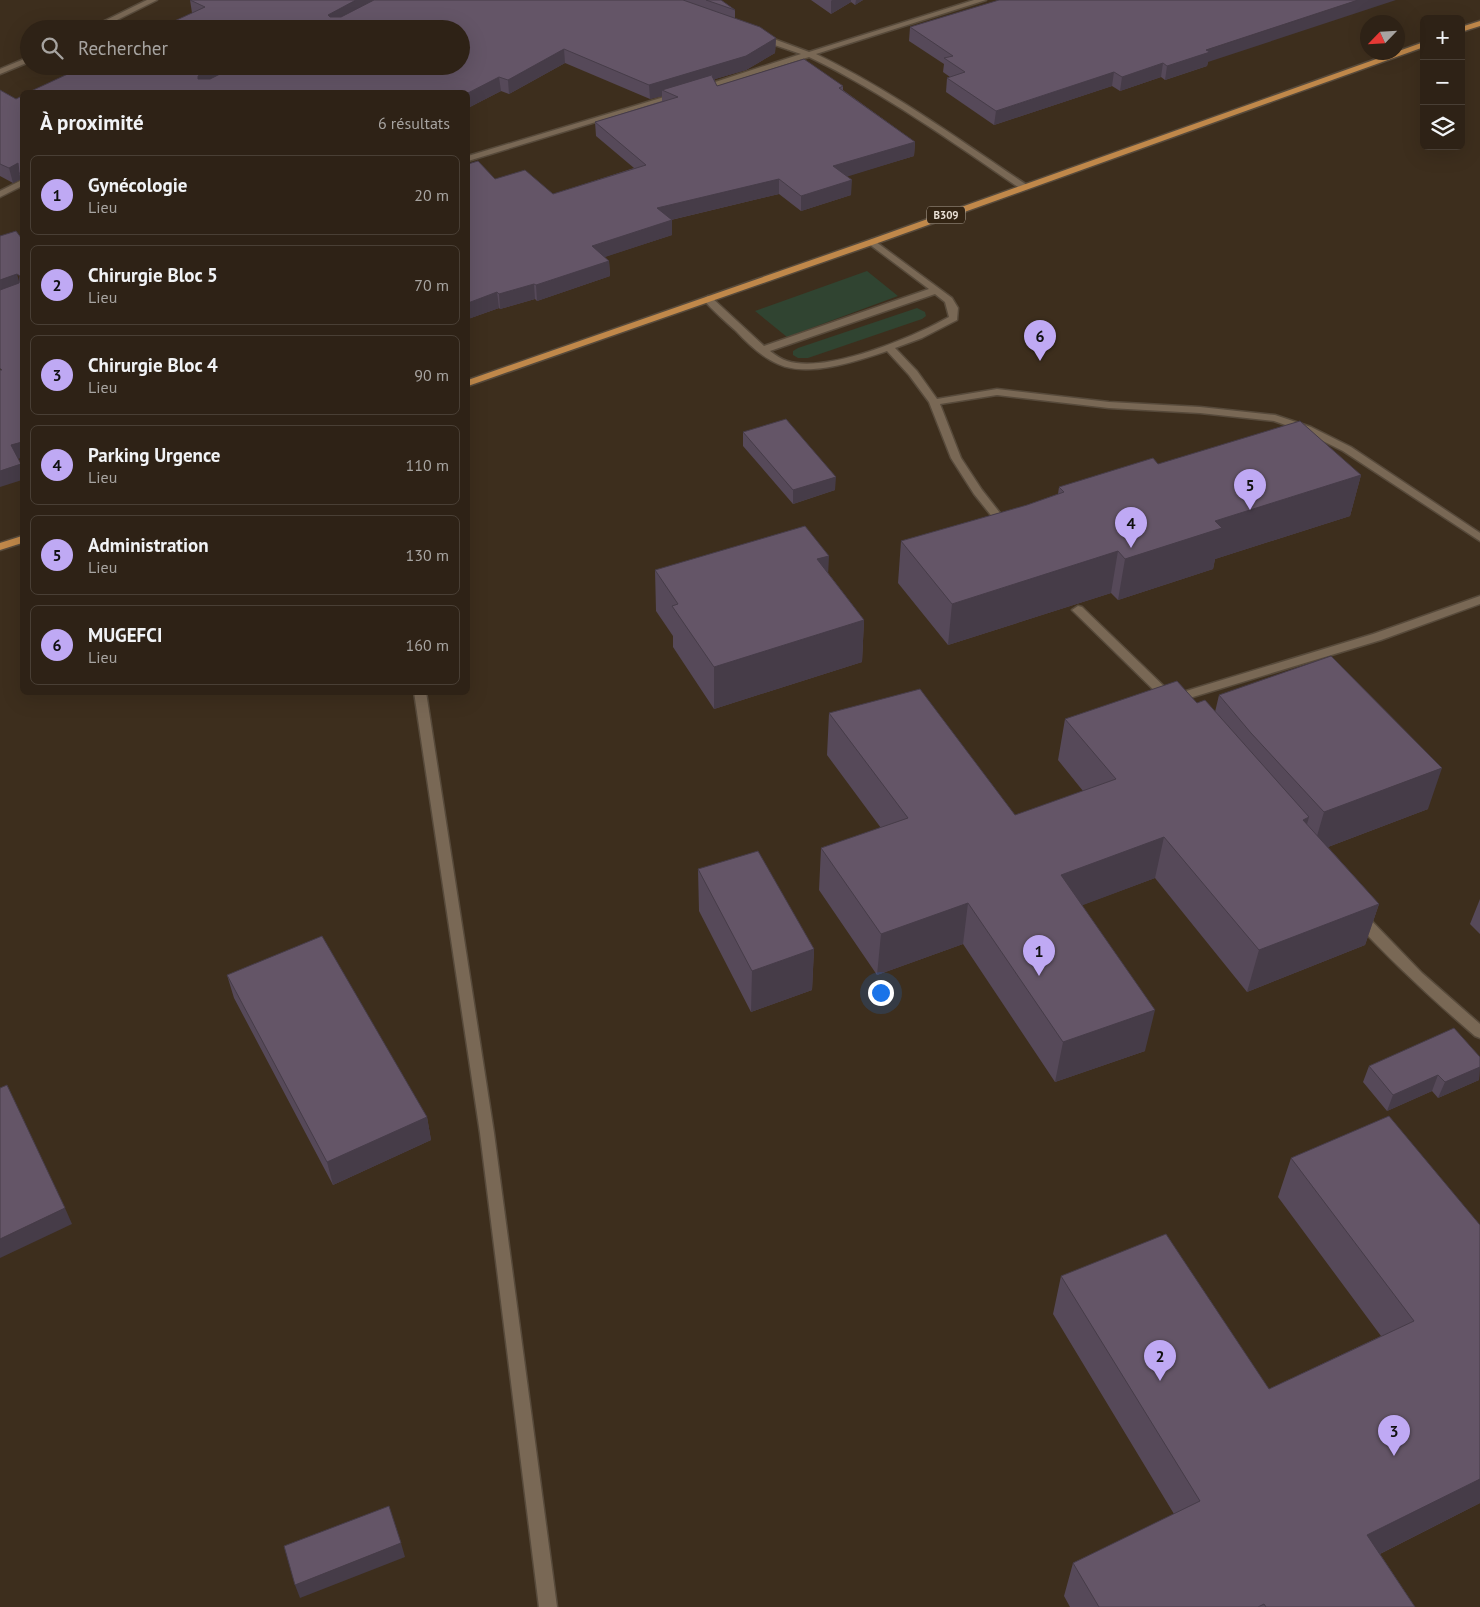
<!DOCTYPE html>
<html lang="fr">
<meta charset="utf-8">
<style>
:root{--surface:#2e2216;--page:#3a2f23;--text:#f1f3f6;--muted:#a7a4a1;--line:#493f35;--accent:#bfa9f4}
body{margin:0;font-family:"PT Sans",sans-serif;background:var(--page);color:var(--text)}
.controls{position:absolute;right:15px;top:15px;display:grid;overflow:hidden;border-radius:8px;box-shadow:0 5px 20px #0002}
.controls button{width:45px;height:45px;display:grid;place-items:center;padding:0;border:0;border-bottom:1px solid var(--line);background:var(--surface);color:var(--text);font:25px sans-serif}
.compass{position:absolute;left:1360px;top:15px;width:45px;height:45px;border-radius:50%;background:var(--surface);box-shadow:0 5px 20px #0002;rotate:245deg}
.you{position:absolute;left:880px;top:992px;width:18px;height:18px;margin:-12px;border:4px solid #fff;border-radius:50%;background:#1a73e8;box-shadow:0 0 0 8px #1a73e833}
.badge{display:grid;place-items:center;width:32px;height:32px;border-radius:50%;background:var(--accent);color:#111;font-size:16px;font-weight:700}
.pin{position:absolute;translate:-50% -41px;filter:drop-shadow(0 1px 2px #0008)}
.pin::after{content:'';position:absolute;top:26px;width:18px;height:15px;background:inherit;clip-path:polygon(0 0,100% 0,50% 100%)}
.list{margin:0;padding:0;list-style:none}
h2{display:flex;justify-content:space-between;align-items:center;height:65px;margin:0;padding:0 20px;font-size:21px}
h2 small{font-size:16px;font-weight:400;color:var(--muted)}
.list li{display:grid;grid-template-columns:32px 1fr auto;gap:15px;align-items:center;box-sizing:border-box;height:80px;margin:0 10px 10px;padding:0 10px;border:1px solid var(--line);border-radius:8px}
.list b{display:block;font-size:19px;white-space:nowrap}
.list p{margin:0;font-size:16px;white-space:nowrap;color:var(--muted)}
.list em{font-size:16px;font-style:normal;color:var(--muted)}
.icon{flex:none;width:28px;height:28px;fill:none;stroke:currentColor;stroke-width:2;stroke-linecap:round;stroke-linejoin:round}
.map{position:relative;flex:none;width:1480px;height:1607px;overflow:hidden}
.search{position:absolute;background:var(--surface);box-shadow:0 5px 20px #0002;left:20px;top:20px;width:450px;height:55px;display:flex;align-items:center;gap:12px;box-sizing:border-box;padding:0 18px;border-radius:28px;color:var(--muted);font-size:19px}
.panel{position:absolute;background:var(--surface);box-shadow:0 5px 20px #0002;left:20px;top:90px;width:450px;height:605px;border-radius:8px}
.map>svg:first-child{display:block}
.green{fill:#304431}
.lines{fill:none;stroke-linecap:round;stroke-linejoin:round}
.service-casing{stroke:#574a3b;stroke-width:3}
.minor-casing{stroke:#574a3b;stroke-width:3}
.primary-casing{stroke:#574a3b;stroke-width:3}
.service{fill:#796855;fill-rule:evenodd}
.minor{fill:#796855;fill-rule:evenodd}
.primary{fill:#c0884a;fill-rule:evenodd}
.wall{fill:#564959}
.shaded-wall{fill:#463c48}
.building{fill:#645567;stroke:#463c48}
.labels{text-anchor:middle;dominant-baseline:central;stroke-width:4.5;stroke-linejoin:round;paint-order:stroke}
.shield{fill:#332413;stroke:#b2a79a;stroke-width:1}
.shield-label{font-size:11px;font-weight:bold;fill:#e9dfd4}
</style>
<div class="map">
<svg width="1480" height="1607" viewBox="0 0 1480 1607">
<rect width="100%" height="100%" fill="#3d2e1d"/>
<path class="green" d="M 867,271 L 898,296 L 787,337 L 755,311 Z
M 917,308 L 925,312 L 926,316 L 922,319 L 808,358 L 798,358 L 793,355 L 793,351 L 798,348 Z"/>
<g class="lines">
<g class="service-casing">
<path id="service" d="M 872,239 L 952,298 L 958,308 L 957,320 L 922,338 L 895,348 L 917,371 L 937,399 L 997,389 L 1109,402 L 1200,407 L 1275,415 L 1311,427 L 1351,447 L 1480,533 L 1480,541 L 1343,451 L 1303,431 L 1274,421 L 1200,413 L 1109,408 L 997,395 L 940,404 L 961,458 L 982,490 L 1011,527 L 1006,530 L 1002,529 L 974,494 L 951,458 L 929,402 L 909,375 L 887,351 C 857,361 808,378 778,364 C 762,357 748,344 736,331 C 725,321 713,311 703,299 L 708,296 L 711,297 L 764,346 L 929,289 L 869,244 L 867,242 ZM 935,294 L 945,302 L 949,317 C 913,337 827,374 787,361 C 781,359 775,355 770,351 Z
M 1480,596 L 1480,604 L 1381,640 L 1173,703 L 1165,701 L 1072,610 L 1078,606 L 1082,607 L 1173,695 L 1373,634 Z
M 1359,912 L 1364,913 L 1422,973 L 1480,1024 L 1480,1038 L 1475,1036 C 1433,1000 1392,962 1354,921 L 1352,917 L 1354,913 Z"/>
</g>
<g class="minor-casing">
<path id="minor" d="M 147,0 L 157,0 L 99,29 L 88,29 Z
M 974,0 L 986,0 L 816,54 C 891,90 958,139 1027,185 L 1027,189 L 1021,189 C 952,142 884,93 809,57 L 704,90 L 697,88 L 801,54 L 757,39 L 757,35 L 763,35 L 809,52 Z
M 29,57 L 29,62 L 0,74 L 0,69 Z
M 674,94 L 681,96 L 468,161 L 468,156 Z
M 22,180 L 22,186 L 0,197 L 0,191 Z
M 414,692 L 426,692 L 494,1133 L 557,1607 L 539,1607 L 480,1133 Z"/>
</g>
<g class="primary-casing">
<path id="primary" d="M 1480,21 L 1480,26 L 1461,32 L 1461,27 Z
M 1424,42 L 1424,47 L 875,244 L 468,386 L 468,380 L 869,240 Z
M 22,536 L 22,543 L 0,550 L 0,543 Z"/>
</g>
<use href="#service" class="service"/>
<use href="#minor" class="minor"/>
<use href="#primary" class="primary"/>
</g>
<path class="wall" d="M 190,0 L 721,0 L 735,10 L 735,19 L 776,38 L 775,53 L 746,70 L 715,79 L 715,83 L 717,86 L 843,86 L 843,90 L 915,142 L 914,156 L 847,176 L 851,195 L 801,211 L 779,194 L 671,220 L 672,220 L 672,235 L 604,257 L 609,261 L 610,276 L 537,301 L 535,299 L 500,309 L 499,308 L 468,319 L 495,179 L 553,194 L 634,168 L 596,136 L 595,122 L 662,101 L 662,96 L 650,99 L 565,63 L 509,94 L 501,91 L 468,108 L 468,92 L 461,66 L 192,13 Z
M 811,0 L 863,0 L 855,5 L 851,2 L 831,14 Z
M 910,27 L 1208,62 L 1207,66 L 1165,80 L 1161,77 L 1120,91 L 1112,86 L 994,125 L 946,92 L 947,78 L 950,77 L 943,72 L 944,64 L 909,41 Z
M 0,90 L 16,99 L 22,96 L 22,186 L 21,179 L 13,183 L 0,176 Z
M 743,432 L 835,490 L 793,504 L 743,446 Z
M 1361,475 L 1350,516 L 1215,559 L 1213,569 L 1118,600 L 1111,593 L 948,645 L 898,583 L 901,541 L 1027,505 L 1058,494 L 1059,487 Z
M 655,570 L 828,573 L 864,620 L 862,662 L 714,709 L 673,647 L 673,636 L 656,611 Z
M 1219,695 L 1428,809 L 1328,847 L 1379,904 L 1365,945 L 1247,992 L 1155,878 L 1082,905 L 1145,1051 L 1055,1082 L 963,944 L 877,975 L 819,890 L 821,848 L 881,828 L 827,755 L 829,713 L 1015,815 L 1083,791 L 1058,760 L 1065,719 L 1197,703 L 1215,712 Z
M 698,869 L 814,949 L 812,990 L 751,1012 L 699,911 Z
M 1480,899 L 1480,934 L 1470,924 Z
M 227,975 L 427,1117 L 431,1140 L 333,1185 L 234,998 Z
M 1480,1057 L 1479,1080 L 1438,1098 L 1432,1091 L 1387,1111 L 1363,1082 L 1369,1066 Z
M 1389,1116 L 1480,1503 L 1380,1554 L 1415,1607 L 1070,1607 L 1064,1596 L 1073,1563 L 1174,1514 L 1053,1314 L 1061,1276 L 1269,1389 L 1381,1336 L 1278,1197 L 1291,1158 Z"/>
<path class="shaded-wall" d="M 356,0 L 385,0 L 330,29 L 328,15 Z
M 832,0 L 851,0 L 851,2 L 831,14 L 831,1 Z
M 856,0 L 863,0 L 855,5 Z
M 1358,0 L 1396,0 L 1208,62 L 1207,66 L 1165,80 L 1167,66 L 1206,50 Z
M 776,38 L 775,53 L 746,70 L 715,79 L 715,88 L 662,90 L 662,96 L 650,99 L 649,85 Z
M 564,49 L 565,63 L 509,94 L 508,80 Z
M 1163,63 L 1161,77 L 1120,91 L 1122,77 Z
M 218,66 L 248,66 L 201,92 L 198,79 L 198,76 Z
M 1114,72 L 1112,86 L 994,125 L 996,111 Z
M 499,77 L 501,91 L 468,108 L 468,93 Z
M 915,142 L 914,156 L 833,181 L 833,166 Z
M 18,163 L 19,173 L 21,179 L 13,183 L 9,168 Z
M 779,179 L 779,194 L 658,223 L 657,208 Z
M 852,180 L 851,195 L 801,211 L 801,196 Z
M 672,220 L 672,235 L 593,261 L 592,246 Z
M 609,261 L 610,276 L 537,301 L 536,285 Z
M 17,274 L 21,288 L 0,295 L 0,280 Z
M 534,284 L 535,299 L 500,309 L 499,294 Z
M 497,292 L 499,308 L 468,319 L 468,303 Z
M 22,442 L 22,458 L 16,459 L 11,445 Z
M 21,464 L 22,468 L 22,480 L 0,487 L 0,471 Z
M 1361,475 L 1350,516 L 1215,559 L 1213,569 L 1118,600 L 1125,559 L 1215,521 Z
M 836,477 L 835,490 L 793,504 L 793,490 Z
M 1118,551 L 1111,593 L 948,645 L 952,604 Z
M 829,556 L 827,597 L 817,559 Z
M 864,620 L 862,662 L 714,709 L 714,667 Z
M 1442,768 L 1428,809 L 1312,853 L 1324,812 Z
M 1309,817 L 1297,859 L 1303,820 Z
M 1164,837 L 1155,878 L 1054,916 L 1061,875 Z
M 968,903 L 963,944 L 877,975 L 881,934 Z
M 1379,904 L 1365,945 L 1247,992 L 1259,950 Z
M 814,949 L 812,990 L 751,1012 L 752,971 Z
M 1155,1010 L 1145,1051 L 1055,1082 L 1063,1042 Z
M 1480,1067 L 1479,1080 L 1438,1098 L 1445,1082 Z
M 1438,1075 L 1432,1091 L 1387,1111 L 1393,1095 Z
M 427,1117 L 431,1140 L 333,1185 L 327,1162 Z
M 65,1208 L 72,1224 L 0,1258 L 0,1239 Z
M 1480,1479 L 1480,1503 L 1350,1569 L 1367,1535 Z
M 401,1543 L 405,1557 L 300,1598 L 295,1585 Z"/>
<path class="building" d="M 190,0 L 356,0 L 328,15 L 330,17 L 341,17 L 374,0 L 683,0 L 760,27 L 776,38 L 746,56 L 649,85 L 564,49 L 508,80 L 499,77 L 468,93 L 29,92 L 85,66 L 218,66 L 198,76 L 198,79 L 210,79 L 236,66 L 461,66 L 461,29 L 157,29 L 205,7 Z
M 706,0 L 721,0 L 735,10 Z
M 999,0 L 1358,0 L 1206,50 L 1210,52 L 1167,66 L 1163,63 L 1122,77 L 1114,72 L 996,111 L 947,78 L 965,72 L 944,58 L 953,56 L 910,27 Z
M 804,59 L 843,86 L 839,88 L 915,142 L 833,166 L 852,180 L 801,196 L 779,179 L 657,208 L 672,220 L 592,246 L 609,261 L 536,285 L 534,284 L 499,294 L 497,292 L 468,303 L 468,164 L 478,161 L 495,179 L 525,170 L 553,194 L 646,165 L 595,122 L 678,97 L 662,90 L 715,74 L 712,76 L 717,86 Z
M 0,90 L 16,99 L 22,96 L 22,174 L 19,173 L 18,163 L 9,168 L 0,164 Z
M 16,231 L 22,239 L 22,442 L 11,445 L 21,464 L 0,471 L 0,370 L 2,370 L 0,368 L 0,290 L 19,283 L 20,276 L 17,274 L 0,280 L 0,236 Z
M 786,419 L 836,477 L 793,490 L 743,432 Z
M 1300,421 L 1361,475 L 1215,521 L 1222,528 L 1125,559 L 1118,551 L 952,604 L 901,541 L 1027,505 L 1064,492 L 1059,487 L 1153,458 L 1158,464 Z
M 805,526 L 829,556 L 817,559 L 864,620 L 714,667 L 672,606 L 678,604 L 655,570 Z
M 1331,656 L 1442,768 L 1324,812 L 1251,733 L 1219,695 Z
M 1177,681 L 1197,703 L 1205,700 L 1309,817 L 1303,820 L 1379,904 L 1259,950 L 1164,837 L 1061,875 L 1155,1010 L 1063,1042 L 968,903 L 881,934 L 821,848 L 908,818 L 829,713 L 920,689 L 1015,815 L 1116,779 L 1065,719 Z
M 758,851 L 814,949 L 752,971 L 698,869 Z
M 322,936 L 427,1117 L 327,1162 L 227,975 Z
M 1454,1028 L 1480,1057 L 1480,1067 L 1445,1082 L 1438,1075 L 1393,1095 L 1369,1066 Z
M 7,1085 L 65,1208 L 0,1239 L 0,1088 Z
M 1389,1116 L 1480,1225 L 1480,1479 L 1367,1535 L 1415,1607 L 1266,1607 L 1264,1604 L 1258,1607 L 1099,1607 L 1073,1563 L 1200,1501 L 1061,1276 L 1166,1234 L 1269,1389 L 1414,1321 L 1291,1158 Z
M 389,1506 L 401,1543 L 295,1585 L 284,1546 Z"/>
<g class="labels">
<rect class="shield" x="927" y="206.5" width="38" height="17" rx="4"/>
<g class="shield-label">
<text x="946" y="215">B309</text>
</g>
</g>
</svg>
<div class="controls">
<button>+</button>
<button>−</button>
<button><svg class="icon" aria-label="layers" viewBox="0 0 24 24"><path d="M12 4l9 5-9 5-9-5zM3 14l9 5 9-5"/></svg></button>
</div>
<svg class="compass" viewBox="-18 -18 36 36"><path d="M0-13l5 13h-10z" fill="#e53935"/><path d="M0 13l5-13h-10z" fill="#a7a4a1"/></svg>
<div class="you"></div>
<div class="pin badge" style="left:1039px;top:976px">1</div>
<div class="pin badge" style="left:1160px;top:1381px">2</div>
<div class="pin badge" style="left:1394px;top:1456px">3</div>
<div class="pin badge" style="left:1131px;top:548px">4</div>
<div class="pin badge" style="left:1250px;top:510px">5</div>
<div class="pin badge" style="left:1040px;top:361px">6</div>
<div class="search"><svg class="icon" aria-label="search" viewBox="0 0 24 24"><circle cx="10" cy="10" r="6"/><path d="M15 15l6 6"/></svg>Rechercher</div>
<section class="panel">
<h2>À proximité<small>6 résultats</small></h2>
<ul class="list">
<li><span class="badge">1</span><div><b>Gynécologie</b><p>Lieu</p></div><em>20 m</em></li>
<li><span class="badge">2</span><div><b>Chirurgie Bloc 5</b><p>Lieu</p></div><em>70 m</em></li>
<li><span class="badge">3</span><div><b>Chirurgie Bloc 4</b><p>Lieu</p></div><em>90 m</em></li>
<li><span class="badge">4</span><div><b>Parking Urgence</b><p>Lieu</p></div><em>110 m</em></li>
<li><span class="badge">5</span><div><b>Administration</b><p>Lieu</p></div><em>130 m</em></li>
<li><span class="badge">6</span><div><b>MUGEFCI</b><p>Lieu</p></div><em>160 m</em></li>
</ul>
</section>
</div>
